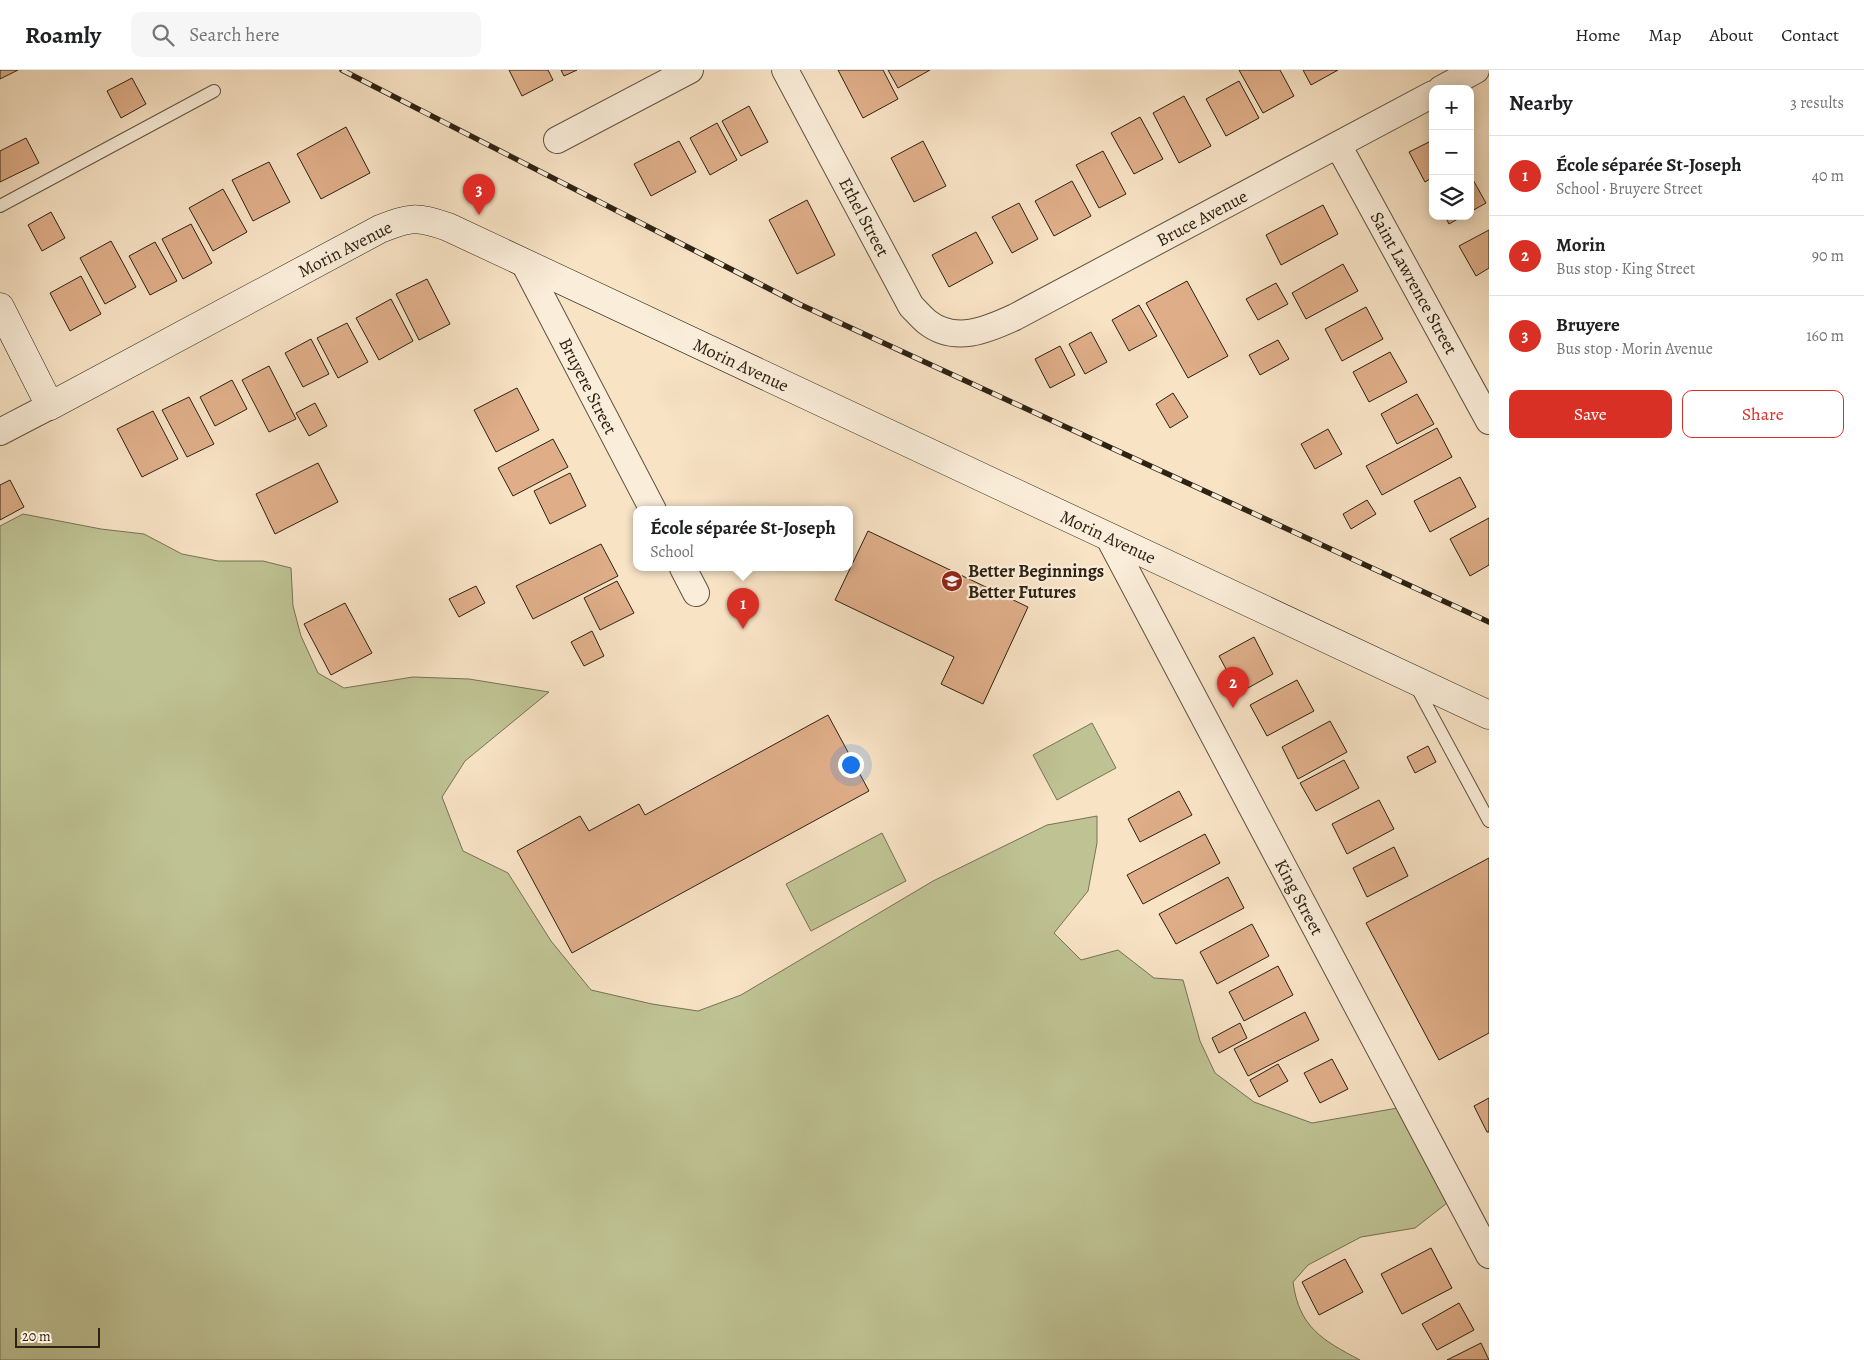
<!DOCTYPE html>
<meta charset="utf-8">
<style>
:root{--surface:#fff;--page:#f6f6f6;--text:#202124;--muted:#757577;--line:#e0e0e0;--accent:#d93025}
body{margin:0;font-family:Alegreya,serif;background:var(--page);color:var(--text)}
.controls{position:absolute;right:15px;top:15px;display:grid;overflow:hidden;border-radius:10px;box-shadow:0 2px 12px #0003}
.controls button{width:45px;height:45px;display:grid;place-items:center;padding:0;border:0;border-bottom:1px solid var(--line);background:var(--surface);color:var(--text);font:25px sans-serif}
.scale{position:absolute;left:15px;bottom:12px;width:85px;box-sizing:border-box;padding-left:5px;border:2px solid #2d2213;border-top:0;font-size:14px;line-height:18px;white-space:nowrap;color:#2d2213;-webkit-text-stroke:4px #faedd9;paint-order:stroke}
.you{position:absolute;left:850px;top:694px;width:18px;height:18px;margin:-12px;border:4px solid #fff;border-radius:50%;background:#1a73e8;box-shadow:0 0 0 8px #1a73e833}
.badge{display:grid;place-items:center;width:32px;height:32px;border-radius:50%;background:var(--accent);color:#fff;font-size:16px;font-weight:700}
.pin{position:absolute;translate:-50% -41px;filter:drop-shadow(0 1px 2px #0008)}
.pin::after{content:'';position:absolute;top:26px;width:18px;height:15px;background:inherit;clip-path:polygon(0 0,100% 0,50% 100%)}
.popup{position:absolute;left:633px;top:436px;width:220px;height:65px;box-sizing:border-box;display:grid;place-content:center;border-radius:10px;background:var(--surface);filter:drop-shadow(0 1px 4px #0005);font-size:16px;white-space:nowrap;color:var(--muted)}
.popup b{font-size:19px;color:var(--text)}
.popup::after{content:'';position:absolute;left:50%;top:100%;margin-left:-10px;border:10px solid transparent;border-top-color:var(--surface)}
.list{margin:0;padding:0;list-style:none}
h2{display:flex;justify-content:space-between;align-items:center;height:65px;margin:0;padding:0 20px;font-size:21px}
h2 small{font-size:16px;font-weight:400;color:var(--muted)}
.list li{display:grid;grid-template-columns:32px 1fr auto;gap:15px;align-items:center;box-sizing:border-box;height:80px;padding:0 20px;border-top:1px solid var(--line)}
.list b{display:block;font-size:19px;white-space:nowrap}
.list p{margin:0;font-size:16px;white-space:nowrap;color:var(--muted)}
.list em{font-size:16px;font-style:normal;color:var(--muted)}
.actions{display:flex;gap:10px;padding:15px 20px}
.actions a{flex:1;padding:11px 0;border:1px solid var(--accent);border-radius:10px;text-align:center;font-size:18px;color:var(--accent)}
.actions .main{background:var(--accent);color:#fff}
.icon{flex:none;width:28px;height:28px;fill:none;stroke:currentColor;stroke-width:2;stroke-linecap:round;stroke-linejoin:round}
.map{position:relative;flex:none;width:1489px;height:1290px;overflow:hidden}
header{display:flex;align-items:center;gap:30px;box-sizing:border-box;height:70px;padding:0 25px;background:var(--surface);border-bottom:1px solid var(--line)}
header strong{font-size:24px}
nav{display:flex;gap:28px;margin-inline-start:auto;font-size:18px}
.search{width:350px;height:45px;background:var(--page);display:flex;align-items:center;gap:12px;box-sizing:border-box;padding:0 18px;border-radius:10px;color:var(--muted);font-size:19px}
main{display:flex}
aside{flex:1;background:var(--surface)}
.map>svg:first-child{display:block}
.green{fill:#bfc394;stroke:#767254}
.building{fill:#dfae89;stroke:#2d2213}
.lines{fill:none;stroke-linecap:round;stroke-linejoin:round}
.lane-casing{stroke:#605240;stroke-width:14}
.street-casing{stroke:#605240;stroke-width:28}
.secondary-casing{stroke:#2d2213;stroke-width:29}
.lane{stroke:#faedd9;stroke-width:12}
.street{stroke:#faedd9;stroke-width:26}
.secondary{stroke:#faedd9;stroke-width:28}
.rail-casing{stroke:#2d2213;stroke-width:5.5}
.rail{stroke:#faedd9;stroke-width:4;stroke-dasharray:11;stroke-linecap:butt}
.labels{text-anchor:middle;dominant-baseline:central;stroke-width:4.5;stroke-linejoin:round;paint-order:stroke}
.street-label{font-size:18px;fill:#2d2213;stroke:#faedd9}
.poi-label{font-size:18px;font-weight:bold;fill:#2d2213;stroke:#faedd9;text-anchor:start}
</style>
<header>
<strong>Roamly</strong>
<div class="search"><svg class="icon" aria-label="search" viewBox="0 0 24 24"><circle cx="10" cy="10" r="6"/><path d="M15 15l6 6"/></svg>Search here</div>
<nav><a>Home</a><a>Map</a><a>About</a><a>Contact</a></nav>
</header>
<main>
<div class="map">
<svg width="1489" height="1290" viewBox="0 0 1489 1290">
<rect width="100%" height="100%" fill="#f8e3c5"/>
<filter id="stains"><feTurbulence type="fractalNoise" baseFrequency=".004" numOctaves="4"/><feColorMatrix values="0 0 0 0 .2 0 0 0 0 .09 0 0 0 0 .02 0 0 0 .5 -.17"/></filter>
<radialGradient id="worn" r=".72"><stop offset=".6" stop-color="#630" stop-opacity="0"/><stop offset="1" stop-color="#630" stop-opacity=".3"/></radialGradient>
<path class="green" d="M 23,444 L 101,459 L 144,464 L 182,484 L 218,491 L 263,491 L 291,498 L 293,536 L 301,566 L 318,603 L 344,618 L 413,607 L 469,609 L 549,622 L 465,691 L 442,727 L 463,781 L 508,803 L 551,871 L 591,920 L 652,934 L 698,941 L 741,925 L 933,811 L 1047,755 L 1097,746 L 1097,773 L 1088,821 L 1054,863 L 1081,890 L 1118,880 L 1154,908 L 1183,910 L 1200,971 L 1215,1003 L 1254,1032 L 1312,1053 L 1409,1036 L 1456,1126 L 1415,1158 L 1361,1167 L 1308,1195 L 1293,1212 C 1299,1257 1322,1270 1360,1290 L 0,1290 L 0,456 Z
M 1092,653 L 1116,698 L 1057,730 L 1033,685 Z
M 882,763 L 906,811 L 811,861 L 786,814 Z"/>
<path class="building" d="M 0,0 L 18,0 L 0,9 Z
M 509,0 L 548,0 L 553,10 L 522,26 Z
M 561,0 L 577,0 L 564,6 Z
M 838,0 L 883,0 L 898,29 L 863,48 Z
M 888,0 L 930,0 L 898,18 Z
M 1239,0 L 1280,0 L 1294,26 L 1263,43 Z
M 1303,0 L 1338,0 L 1311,15 Z
M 132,8 L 146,34 L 121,48 L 107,21 Z
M 1239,11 L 1259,48 L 1226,66 L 1206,29 Z
M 1184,26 L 1211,76 L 1179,93 L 1153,43 Z
M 749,36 L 768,72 L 741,86 L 722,51 Z
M 1140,47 L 1163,89 L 1134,104 L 1111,63 Z
M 717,53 L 737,90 L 710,105 L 690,68 Z
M 346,57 L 370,103 L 321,129 L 297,84 Z
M 26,68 L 39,93 L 0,112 L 0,81 Z
M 1433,70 L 1433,107 L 1425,112 L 1409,82 Z
M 679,71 L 696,102 L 651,126 L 634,94 Z
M 923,71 L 946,116 L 914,132 L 891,88 Z
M 1103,81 L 1126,124 L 1099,138 L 1076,95 Z
M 269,92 L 290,132 L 253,151 L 232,110 Z
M 1472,108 L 1486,133 L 1470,142 L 1470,109 Z
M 1072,111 L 1091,146 L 1054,166 L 1035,131 Z
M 223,119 L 247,162 L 213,181 L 189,138 Z
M 807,130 L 835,185 L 797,204 L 769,150 Z
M 1019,133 L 1038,169 L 1012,183 L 992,147 Z
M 1323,135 L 1338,164 L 1281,195 L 1266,165 Z
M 51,142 L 65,168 L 42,181 L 28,155 Z
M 1445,146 L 1463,146 L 1449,154 Z
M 191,154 L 212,193 L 183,209 L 162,169 Z
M 1489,160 L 1489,198 L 1476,206 L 1459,176 Z
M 976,162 L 993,193 L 949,217 L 932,185 Z
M 111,171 L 136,217 L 105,234 L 80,188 Z
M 155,172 L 177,211 L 150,225 L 129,186 Z
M 1343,194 L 1358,221 L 1306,249 L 1292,223 Z
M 81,206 L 101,244 L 70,261 L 50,223 Z
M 427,209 L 450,254 L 419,270 L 396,224 Z
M 1187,211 L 1228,286 L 1188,308 L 1146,233 Z
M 1276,213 L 1288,234 L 1258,250 L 1246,229 Z
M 391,229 L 413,271 L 379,290 L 356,248 Z
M 1139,235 L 1157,266 L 1129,281 L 1112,250 Z
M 1366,237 L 1383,269 L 1342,291 L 1325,259 Z
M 347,253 L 368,292 L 338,308 L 317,268 Z
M 1091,262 L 1107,292 L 1085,304 L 1069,274 Z
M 311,269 L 329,304 L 303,317 L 285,283 Z
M 1278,270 L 1289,289 L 1260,305 L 1249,285 Z
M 1060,276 L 1075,305 L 1050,318 L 1035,289 Z
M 1390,282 L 1407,312 L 1369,332 L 1353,302 Z
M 269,296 L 296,349 L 269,362 L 242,310 Z
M 232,310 L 247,339 L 215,356 L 200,327 Z
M 517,318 L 539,360 L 496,382 L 474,340 Z
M 1173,323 L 1188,347 L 1170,358 L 1156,334 Z
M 1417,324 L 1434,354 L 1397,374 L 1381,344 Z
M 189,327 L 214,374 L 187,387 L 162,340 Z
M 315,333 L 327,356 L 309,366 L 296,343 Z
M 153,341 L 178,389 L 142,407 L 117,359 Z
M 1437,358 L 1452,387 L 1382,425 L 1366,396 Z
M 1328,359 L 1342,384 L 1315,399 L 1301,374 Z
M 553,369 L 568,397 L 513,426 L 498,398 Z
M 318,393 L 338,432 L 275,464 L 256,424 Z
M 570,403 L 586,436 L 550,454 L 534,421 Z
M 1460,407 L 1476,437 L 1430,462 L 1414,431 Z
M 10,410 L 24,437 L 0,450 L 0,415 Z
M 1367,430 L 1376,444 L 1351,459 L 1343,444 Z
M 1489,448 L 1489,495 L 1470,506 L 1450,469 Z
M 868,461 L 1028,537 L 983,634 L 941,614 L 954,587 L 835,530 Z
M 601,474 L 618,506 L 533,549 L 516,516 Z
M 617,511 L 634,543 L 600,560 L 584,528 Z
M 476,516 L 485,533 L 459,547 L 449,529 Z
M 345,533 L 372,583 L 331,605 L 304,554 Z
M 592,561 L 604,586 L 584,596 L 571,572 Z
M 1254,567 L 1273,604 L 1239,623 L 1219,586 Z
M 1297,610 L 1314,641 L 1267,666 L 1250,635 Z
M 828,645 L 869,721 L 572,883 L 517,781 L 580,746 L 589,761 L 639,734 L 645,745 Z
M 1330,651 L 1347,682 L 1298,709 L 1282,677 Z
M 1428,676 L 1436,692 L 1415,703 L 1407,687 Z
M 1344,690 L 1359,718 L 1316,741 L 1300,713 Z
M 1179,721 L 1192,745 L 1140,772 L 1128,749 Z
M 1379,730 L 1394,759 L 1347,784 L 1332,754 Z
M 1205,764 L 1220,793 L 1143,834 L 1127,805 Z
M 1394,777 L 1408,806 L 1367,827 L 1353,798 Z
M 1489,788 L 1489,963 L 1439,990 L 1366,853 Z
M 1228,807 L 1244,838 L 1176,874 L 1159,844 Z
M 1252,854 L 1269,886 L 1217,914 L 1200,882 Z
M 1278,896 L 1293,925 L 1244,951 L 1229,922 Z
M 1305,942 L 1319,970 L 1248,1006 L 1234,979 Z
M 1240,953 L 1247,968 L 1219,983 L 1212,968 Z
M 1332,989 L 1348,1019 L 1320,1033 L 1304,1003 Z
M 1278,994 L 1288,1011 L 1259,1027 L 1250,1010 Z
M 1489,1028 L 1489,1062 L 1487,1062 L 1474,1036 Z
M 1431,1178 L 1452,1218 L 1402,1244 L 1381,1204 Z
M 1345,1189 L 1363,1222 L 1319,1245 L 1302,1212 Z
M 1459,1233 L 1474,1260 L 1437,1280 L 1422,1254 Z
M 1481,1273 L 1489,1290 L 1447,1290 Z"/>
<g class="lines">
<g class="lane-casing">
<path id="lane" d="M 0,136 L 214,21
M 1415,614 L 1489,751"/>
</g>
<g class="street-casing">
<path id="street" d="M 785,0 L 911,236 C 916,241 921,247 927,252 C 955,274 987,260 1015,247 L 1433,24
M 1441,19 L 1476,0
M 557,70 L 690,0
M 1338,75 L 1489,351
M 524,193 L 653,440
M 0,362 L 50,336
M 1109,468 L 1489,1185
M 683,498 L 696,523"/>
</g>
<g class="secondary-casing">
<path id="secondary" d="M 0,237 L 50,336 L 380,159 C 411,147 416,146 448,157 L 1489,645"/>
</g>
<use href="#lane" class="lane"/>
<use href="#street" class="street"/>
<use href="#secondary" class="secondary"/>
<g class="rail-casing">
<path id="rail" d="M 342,0 L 799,234 L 1489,552"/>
</g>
<use href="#rail" class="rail"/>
</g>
<defs>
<g id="school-disc" transform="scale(1.125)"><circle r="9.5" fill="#8f2418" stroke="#faedd9"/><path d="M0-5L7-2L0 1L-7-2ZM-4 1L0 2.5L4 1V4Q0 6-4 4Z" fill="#fff"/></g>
</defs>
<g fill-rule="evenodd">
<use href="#school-disc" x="952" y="511"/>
</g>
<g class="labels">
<g class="street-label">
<text transform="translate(864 147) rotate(62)">Ethel Street</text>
<text transform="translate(1202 148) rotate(-28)">Bruce Avenue</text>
<text transform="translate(345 179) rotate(-27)">Morin Avenue</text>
<text transform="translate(1414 213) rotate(61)">Saint Lawrence Street</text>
<text transform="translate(741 295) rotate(25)">Morin Avenue</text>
<text transform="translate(588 316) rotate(63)">Bruyere Street</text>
<text transform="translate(1108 467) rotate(25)">Morin Avenue</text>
<text transform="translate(1299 827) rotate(62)">King Street</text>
</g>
<g class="poi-label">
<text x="968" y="501">Better Beginnings<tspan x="968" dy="21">Better Futures</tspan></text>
</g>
</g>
<rect width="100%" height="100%" filter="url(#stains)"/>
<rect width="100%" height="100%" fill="url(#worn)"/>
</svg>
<div class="controls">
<button>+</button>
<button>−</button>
<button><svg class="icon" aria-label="layers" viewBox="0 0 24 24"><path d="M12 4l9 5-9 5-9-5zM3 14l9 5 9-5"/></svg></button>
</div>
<div class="scale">20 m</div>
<div class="you"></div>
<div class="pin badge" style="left:743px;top:559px">1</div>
<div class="popup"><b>École séparée St-Joseph</b>School</div>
<div class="pin badge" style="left:1233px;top:638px">2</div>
<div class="pin badge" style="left:479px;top:145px">3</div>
</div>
<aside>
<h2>Nearby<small>3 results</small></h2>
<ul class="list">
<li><span class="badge">1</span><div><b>École séparée St-Joseph</b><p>School · Bruyere Street</p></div><em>40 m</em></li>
<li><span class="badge">2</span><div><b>Morin</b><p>Bus stop · King Street</p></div><em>90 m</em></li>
<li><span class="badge">3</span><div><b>Bruyere</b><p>Bus stop · Morin Avenue</p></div><em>160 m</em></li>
</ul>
<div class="actions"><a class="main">Save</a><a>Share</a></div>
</aside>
</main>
